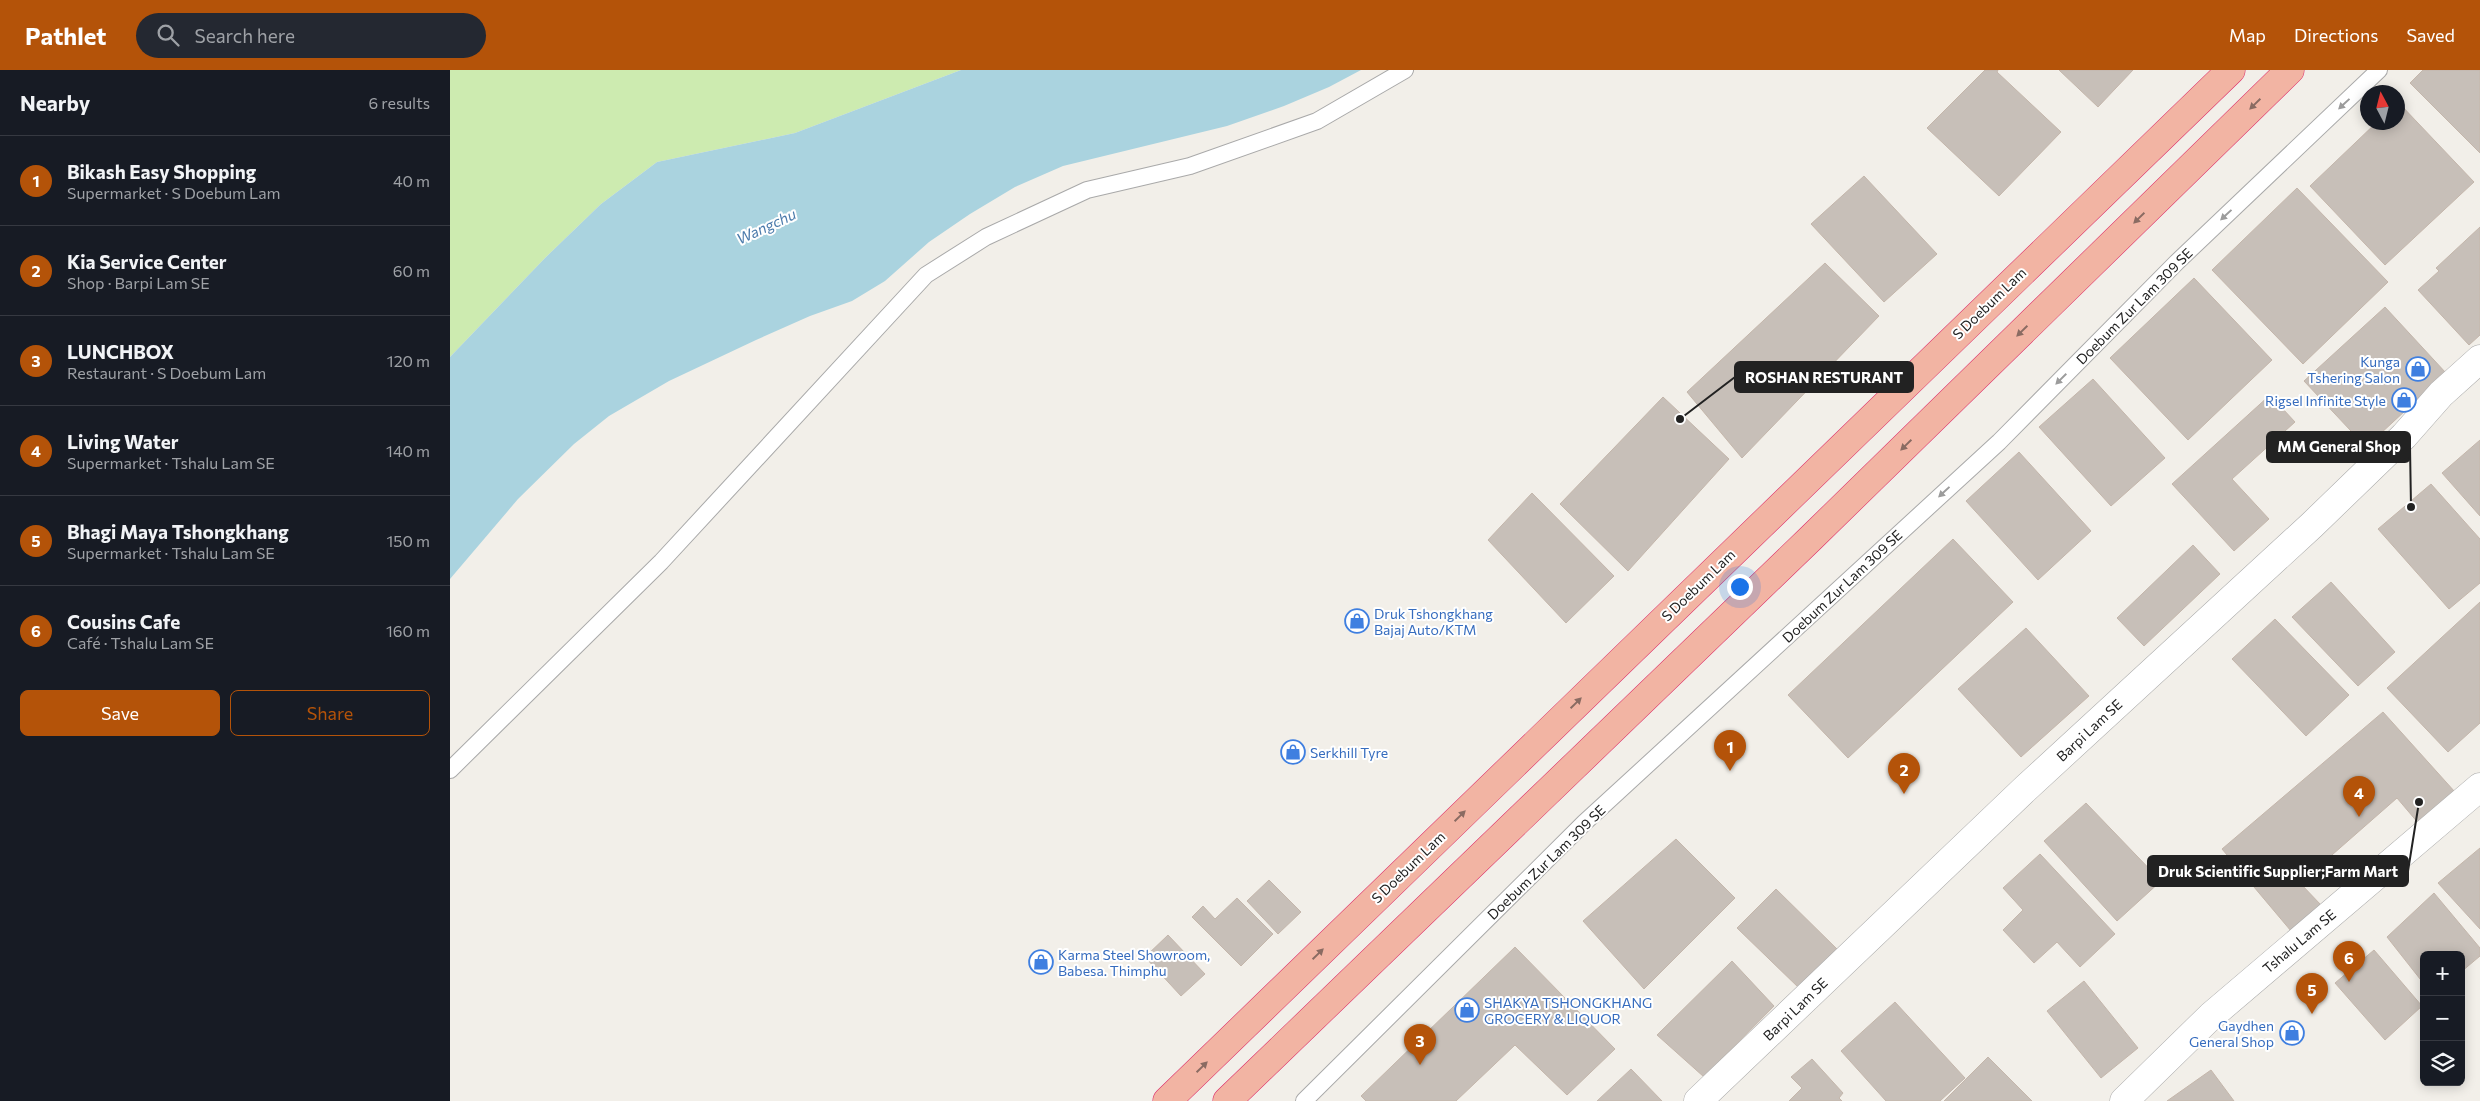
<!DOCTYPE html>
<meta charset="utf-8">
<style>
:root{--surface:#171b24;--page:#242831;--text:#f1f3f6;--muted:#9ea1a6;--line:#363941;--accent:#b45309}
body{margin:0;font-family:Commissioner,sans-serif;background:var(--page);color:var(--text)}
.controls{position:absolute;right:15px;bottom:15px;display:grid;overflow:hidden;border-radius:8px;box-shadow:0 2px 12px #0003}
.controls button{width:45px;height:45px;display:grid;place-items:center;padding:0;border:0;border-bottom:1px solid var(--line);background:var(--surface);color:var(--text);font:25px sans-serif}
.compass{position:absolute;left:1910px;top:15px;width:45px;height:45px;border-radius:50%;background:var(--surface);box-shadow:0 2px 12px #0003;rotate:353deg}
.you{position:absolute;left:1289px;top:516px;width:18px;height:18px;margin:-12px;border:4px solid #fff;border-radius:50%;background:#1a73e8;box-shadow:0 0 0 8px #1a73e833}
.badge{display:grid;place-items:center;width:32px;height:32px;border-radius:50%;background:var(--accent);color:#fff;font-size:16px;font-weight:700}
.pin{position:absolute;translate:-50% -41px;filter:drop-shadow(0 1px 2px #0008)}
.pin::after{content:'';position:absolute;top:26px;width:18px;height:15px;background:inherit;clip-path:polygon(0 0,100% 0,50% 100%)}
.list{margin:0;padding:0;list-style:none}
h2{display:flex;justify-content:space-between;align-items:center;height:65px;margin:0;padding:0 20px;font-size:21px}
h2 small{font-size:16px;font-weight:400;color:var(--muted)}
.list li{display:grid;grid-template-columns:32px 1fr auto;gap:15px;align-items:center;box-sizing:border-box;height:90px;padding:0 20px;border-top:1px solid var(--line)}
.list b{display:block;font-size:19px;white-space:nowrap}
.list p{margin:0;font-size:16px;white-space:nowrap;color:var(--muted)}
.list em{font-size:16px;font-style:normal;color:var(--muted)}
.actions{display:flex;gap:10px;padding:15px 20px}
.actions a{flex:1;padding:11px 0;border:1px solid var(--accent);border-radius:8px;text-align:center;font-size:18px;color:var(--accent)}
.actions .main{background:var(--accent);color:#fff}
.icon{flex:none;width:28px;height:28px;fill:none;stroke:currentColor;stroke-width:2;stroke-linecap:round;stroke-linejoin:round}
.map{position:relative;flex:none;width:2030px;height:1031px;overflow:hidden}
header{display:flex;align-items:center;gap:30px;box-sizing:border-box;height:70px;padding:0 25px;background:var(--accent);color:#fff}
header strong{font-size:24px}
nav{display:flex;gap:28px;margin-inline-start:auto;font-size:18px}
.search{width:350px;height:45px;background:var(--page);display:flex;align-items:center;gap:12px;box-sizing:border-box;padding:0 18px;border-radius:28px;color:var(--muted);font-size:19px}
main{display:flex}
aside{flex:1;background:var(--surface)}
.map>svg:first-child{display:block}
.grass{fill:#cdebb0}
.water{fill:#aad3df}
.building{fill:#c7bfb8;stroke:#c4b6ab}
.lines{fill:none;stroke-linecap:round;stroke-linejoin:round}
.service-casing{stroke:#a9a9a9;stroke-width:18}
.minor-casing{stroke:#a9a9a9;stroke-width:29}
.trunk-casing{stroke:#dc2a67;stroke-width:29}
.service{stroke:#fff;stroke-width:16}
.minor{stroke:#fff;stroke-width:28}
.trunk{stroke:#f2b4a3;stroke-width:28}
.oneway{fill:#8a6b62}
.oneway2{fill:#9c9c9c}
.labels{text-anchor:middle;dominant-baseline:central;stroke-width:4;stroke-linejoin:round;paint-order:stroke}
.street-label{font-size:14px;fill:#222;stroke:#fff}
.shop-label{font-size:14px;fill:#366cbe;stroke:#fff;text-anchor:start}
.water-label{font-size:15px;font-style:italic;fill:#4a7aab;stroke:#fff}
.leader{fill:none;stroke:#222;stroke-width:2}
.callout-dot{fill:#222;stroke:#fff;stroke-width:2}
.callout{fill:#222;stroke:#222;stroke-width:2}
.callout-label{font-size:15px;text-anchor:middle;font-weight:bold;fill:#fff}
</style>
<header>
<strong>Pathlet</strong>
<div class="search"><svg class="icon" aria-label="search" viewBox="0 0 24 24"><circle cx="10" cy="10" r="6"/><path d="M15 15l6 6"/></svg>Search here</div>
<nav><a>Map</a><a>Directions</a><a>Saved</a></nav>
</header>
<main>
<aside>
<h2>Nearby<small>6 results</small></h2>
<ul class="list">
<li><span class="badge">1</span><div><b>Bikash Easy Shopping</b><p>Supermarket · S Doebum Lam</p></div><em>40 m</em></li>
<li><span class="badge">2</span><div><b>Kia Service Center</b><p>Shop · Barpi Lam SE</p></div><em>60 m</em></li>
<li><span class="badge">3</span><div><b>LUNCHBOX</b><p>Restaurant · S Doebum Lam</p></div><em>120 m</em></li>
<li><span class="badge">4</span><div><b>Living Water</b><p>Supermarket · Tshalu Lam SE</p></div><em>140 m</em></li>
<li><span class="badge">5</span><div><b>Bhagi Maya Tshongkhang</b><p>Supermarket · Tshalu Lam SE</p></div><em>150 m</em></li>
<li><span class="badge">6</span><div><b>Cousins Cafe</b><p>Café · Tshalu Lam SE</p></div><em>160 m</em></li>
</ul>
<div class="actions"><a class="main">Save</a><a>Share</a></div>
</aside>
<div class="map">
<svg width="2030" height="1031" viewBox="0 0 2030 1031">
<rect width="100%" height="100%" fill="#f2efe9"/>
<path class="grass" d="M 0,0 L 511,0 L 345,63 L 207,92 L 151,134 L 96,187 L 0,287 Z"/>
<path class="water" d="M 511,0 L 911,0 L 879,17 L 834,36 L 777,56 L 613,96 L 565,117 L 520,144 L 479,172 L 435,211 L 402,231 L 360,246 L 306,270 L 219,311 L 159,346 L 124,374 L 68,429 L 0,509 L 0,287 L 96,187 L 151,134 L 207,92 L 345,63 Z"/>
<path class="building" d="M 1535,0 L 1548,0 L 1547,2 L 1611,62 L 1549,126 L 1477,58 Z
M 1609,0 L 1683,0 L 1648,37 Z
M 1973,0 L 2030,0 L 2030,83 L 1960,13 Z
M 1948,32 L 2024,112 L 1935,195 L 1860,116 L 1927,52 L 1948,52 Z
M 1414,106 L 1487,184 L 1434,232 L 1361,154 Z
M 1847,118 L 1938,212 L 1853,294 L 1762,200 Z
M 2030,157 L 2030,265 L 2019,275 L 1968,220 L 1989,201 L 1986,198 Z
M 1375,193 L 1429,246 L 1292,388 L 1237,322 Z
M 1744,208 L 1822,290 L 1738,370 L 1660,288 Z
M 1935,237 L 1996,303 L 1916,377 L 1854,311 Z
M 1643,309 L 1715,388 L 1661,436 L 1589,357 Z
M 1820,325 L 1845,352 L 1782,409 L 1819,449 L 1784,481 L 1722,414 Z
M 1213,327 L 1279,389 L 1178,501 L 1110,434 Z
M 2030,370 L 2030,446 L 1992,403 Z
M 1569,382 L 1641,461 L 1588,510 L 1516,431 Z
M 1981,414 L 2030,469 L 2030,513 L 1999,539 L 1928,459 Z
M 1082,423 L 1164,506 L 1116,553 L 1038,470 Z
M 1503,469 L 1563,532 L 1398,688 L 1338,625 Z
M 1743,475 L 1770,504 L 1694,576 L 1667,548 Z
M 1881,512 L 1945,582 L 1908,616 L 1842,547 Z
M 2030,532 L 2030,653 L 1998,682 L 1937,618 Z
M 1825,549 L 1899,625 L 1856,666 L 1782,589 Z
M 1576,558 L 1639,626 L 1571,687 L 1508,619 Z
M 1933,642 L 2005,722 L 1969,754 L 1947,728 L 1850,813 L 1871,835 L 1841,861 L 1772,779 Z
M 1636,733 L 1711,811 L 1667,851 L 1594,771 Z
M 1226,769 L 1285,828 L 1194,919 L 1133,851 Z
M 2030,778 L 2030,859 L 1988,813 Z
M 1590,784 L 1665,864 L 1630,897 L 1607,872 L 1584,893 L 1553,860 L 1573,840 L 1553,818 Z
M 819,810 L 851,842 L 828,864 L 797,831 Z
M 1326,819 L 1388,880 L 1350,919 L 1287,858 Z
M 1984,823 L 2030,878 L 2030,886 L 2011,902 L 2011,885 L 1974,885 L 1974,914 L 1937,867 Z
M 787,828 L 823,864 L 791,896 L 742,847 L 753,836 L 765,849 Z
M 718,865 L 755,904 L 731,926 L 695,887 Z
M 1065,877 L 1165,979 L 1117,1025 L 1065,975 L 1006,1031 L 916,1031 L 911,1026 Z
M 1924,880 L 1972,936 L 1935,970 L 1885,913 Z
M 1282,891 L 1324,936 L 1254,1007 L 1207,965 Z
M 1634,911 L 1688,978 L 1651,1008 L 1597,941 Z
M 1445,932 L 1515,1008 L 1490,1031 L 1436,1031 L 1391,981 Z
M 1538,987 L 1582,1031 L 1494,1031 Z
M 1362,989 L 1393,1023 L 1389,1028 L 1392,1031 L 1339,1031 L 1352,1018 L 1341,1007 Z
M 1181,999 L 1212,1031 L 1147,1031 Z
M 1761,1000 L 1784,1031 L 1717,1031 Z"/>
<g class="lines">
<g class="service-casing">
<path id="service" d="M 0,700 L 211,492 L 476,205 L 536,167 L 637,120 L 740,96 L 867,51 L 955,0
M 854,1031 L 1134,753 L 1549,372 L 1727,192 L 1929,0"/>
</g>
<g class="minor-casing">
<path id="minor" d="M 1248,1031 L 1576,718 L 1862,455 L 1954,366 L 1991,324 L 2030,289
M 1674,1031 L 1761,946 L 2030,717"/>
</g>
<g class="trunk-casing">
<path id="trunk" d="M 717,1031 L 1781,0
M 777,1031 L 1361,468 L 1840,0"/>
</g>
<use href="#service" class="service"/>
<use href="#minor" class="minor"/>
<use href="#trunk" class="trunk"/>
</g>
<defs><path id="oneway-solid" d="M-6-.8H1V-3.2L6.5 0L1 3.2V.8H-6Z" transform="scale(1.25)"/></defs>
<g class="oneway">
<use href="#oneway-solid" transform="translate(1805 34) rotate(136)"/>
<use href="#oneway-solid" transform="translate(1689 148) rotate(136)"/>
<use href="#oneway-solid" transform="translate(1572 261) rotate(136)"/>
<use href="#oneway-solid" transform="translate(1456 375) rotate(136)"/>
<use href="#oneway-solid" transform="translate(1126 633) rotate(-44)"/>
<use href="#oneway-solid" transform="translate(1010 746) rotate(-44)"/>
<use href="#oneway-solid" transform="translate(868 884) rotate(-44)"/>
<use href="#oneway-solid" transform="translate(752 997) rotate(-44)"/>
</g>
<g class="oneway2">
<use href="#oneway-solid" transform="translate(1894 34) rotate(137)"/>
<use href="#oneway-solid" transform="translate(1776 145) rotate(137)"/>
<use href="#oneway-solid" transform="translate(1611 309) rotate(135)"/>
<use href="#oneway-solid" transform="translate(1494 422) rotate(137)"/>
</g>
<defs>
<g id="shop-ring" transform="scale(1.25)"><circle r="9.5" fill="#fff" stroke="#3f7fe0" stroke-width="1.5"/><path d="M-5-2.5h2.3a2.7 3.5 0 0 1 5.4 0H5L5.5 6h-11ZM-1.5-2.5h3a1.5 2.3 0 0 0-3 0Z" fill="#3f7fe0"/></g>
</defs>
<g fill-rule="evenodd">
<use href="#shop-ring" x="1968" y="299"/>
<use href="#shop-ring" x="1954" y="330"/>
<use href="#shop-ring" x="907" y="551"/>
<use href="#shop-ring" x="843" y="682"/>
<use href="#shop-ring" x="591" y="892"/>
<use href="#shop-ring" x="1017" y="940"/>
<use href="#shop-ring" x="1842" y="963"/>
</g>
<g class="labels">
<g class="street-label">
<text transform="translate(1539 233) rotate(-44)">S Doebum Lam</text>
<text transform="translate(1684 236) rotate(-45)">Doebum Zur Lam 309 SE</text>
<text transform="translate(1248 515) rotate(-44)">S Doebum Lam</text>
<text transform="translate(1392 516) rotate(-43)">Doebum Zur Lam 309 SE</text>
<text transform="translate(1639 660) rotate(-43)">Barpi Lam SE</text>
<text transform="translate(1096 792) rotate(-44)">Doebum Zur Lam 309 SE</text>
<text transform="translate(958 797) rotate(-44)">S Doebum Lam</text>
<text transform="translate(1849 871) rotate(-40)">Tshalu Lam SE</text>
<text transform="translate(1345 939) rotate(-44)">Barpi Lam SE</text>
</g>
<g class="shop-label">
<text x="1950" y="291" text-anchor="end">Kunga<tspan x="1950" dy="16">Tshering Salon</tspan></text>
<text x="1936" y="330" text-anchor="end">Rigsel Infinite Style</text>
<text x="924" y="543">Druk Tshongkhang<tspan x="924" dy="16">Bajaj Auto/KTM</tspan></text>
<text x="860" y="682">Serkhill Tyre</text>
<text x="608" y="884">Karma Steel Showroom,<tspan x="608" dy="16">Babesa. Thimphu</tspan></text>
<text x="1034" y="932">SHAKYA TSHONGKHANG<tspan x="1034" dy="16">GROCERY &amp; LIQUOR</tspan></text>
<text x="1824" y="955" text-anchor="end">Gaydhen<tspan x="1824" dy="16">General Shop</tspan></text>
</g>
<g class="water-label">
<text transform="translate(316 156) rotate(-25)">Wangchu</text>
</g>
</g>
<path class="leader" d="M1230 349L1285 307M1961 437L1960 377M1969 732L1958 801"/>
<g class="callout-dot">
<circle cx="1230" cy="349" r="5"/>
<circle cx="1961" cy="437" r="5"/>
<circle cx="1969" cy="732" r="5"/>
</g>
<g class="callout">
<rect x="1285" y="292" width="178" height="30" rx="5"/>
<rect x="1817" y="362" width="143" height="30" rx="5"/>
<rect x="1698" y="786" width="260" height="30" rx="5"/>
</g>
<g class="callout-label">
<text x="1374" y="313">ROSHAN RESTURANT</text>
<text x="1889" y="382">MM General Shop</text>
<text x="1828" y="807">Druk Scientific Supplier;Farm Mart</text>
</g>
</svg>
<div class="controls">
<button>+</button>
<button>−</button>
<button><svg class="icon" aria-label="layers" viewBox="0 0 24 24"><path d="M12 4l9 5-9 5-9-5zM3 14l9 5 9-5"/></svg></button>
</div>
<svg class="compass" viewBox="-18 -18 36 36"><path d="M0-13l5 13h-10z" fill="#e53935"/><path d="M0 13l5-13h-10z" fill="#9ea1a6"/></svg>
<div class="you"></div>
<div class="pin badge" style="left:1280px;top:701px">1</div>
<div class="pin badge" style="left:1454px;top:724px">2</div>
<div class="pin badge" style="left:970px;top:995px">3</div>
<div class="pin badge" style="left:1909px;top:747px">4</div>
<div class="pin badge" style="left:1862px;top:944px">5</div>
<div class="pin badge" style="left:1899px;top:912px">6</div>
</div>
</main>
